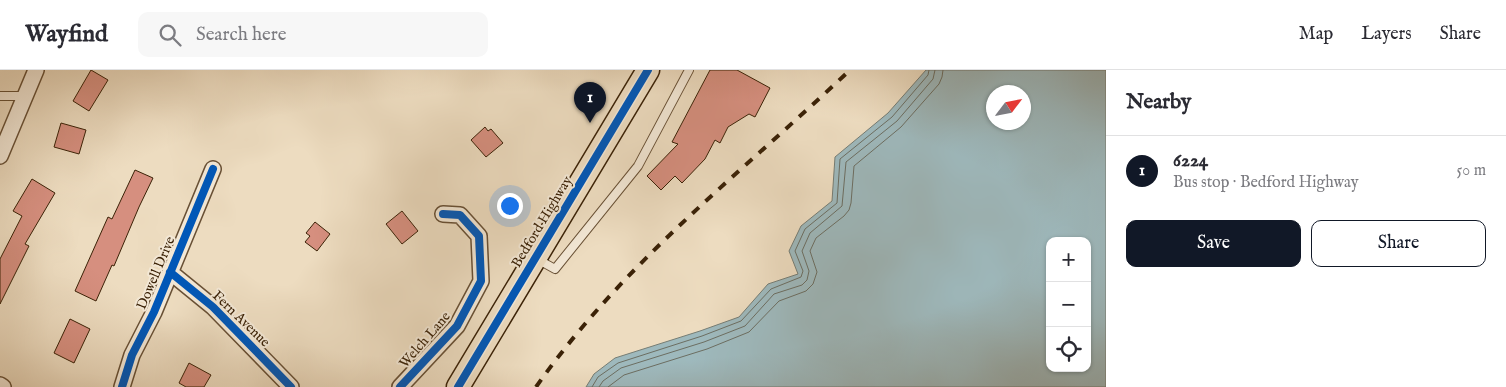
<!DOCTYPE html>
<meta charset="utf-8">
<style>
:root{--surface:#fff;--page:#f7f7f7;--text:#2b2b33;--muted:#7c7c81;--line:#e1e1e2;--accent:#111827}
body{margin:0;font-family:"IM FELL English",serif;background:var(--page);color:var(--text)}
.controls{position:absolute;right:15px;bottom:15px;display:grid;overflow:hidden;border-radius:10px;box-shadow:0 1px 4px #0004}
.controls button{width:45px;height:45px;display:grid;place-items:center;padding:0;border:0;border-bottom:1px solid var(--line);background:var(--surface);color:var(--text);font:25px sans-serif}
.compass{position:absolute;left:986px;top:15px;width:45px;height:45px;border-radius:50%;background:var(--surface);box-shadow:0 1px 4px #0004;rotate:58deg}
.you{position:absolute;left:509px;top:135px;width:18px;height:18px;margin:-12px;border:4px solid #fff;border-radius:50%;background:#1a73e8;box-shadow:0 0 0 8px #1a73e833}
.badge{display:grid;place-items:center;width:32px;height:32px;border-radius:50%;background:var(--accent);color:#fff;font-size:16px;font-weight:700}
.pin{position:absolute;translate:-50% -41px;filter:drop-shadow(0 1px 2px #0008)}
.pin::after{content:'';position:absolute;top:26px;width:18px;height:15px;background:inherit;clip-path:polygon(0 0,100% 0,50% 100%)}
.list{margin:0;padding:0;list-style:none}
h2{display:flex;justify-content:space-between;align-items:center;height:65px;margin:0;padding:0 20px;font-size:21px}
h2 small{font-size:16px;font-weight:400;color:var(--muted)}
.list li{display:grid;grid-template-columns:32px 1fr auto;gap:15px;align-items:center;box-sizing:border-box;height:70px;padding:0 20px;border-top:1px solid var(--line)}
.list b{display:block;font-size:19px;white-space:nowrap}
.list p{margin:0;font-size:16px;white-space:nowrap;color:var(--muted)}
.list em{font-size:16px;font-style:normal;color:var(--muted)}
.actions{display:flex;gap:10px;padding:15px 20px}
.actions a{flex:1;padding:11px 0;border:1px solid var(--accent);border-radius:10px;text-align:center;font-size:18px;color:var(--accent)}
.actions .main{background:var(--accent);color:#fff}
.icon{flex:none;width:28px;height:28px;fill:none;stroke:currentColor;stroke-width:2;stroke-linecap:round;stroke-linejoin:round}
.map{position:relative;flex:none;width:1106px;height:317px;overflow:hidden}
header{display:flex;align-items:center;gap:30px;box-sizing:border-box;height:70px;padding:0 25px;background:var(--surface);border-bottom:1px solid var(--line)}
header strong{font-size:24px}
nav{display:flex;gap:28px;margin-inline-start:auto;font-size:18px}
.search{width:350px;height:45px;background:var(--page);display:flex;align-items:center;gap:12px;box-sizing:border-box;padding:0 18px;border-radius:10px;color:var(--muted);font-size:19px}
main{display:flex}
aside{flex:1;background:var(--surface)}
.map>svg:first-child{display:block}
.water{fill:#9eb9bd;stroke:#767d74;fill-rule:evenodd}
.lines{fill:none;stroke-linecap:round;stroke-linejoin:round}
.shore{stroke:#6c6e62;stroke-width:1}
.building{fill:#d68f7f;stroke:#3b2207}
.lane-casing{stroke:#685035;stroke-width:10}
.street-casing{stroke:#685035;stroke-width:18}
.primary-casing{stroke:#3b2207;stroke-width:25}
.lane{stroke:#f3e8d6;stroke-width:8}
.street{stroke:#f3e8d6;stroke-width:15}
.primary{stroke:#eddcc0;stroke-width:22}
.rail{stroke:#3b2207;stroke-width:4;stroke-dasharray:9 9;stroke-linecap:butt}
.cycleway-casing{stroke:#f3e8d6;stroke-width:11}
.cycleway{stroke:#0057b8;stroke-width:8}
.labels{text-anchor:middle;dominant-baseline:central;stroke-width:4;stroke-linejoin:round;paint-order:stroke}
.street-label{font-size:14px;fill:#3b2207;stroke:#f3e8d6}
</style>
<header>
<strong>Wayfind</strong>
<div class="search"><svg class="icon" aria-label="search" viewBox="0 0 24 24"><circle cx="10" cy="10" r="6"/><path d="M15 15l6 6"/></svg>Search here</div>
<nav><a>Map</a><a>Layers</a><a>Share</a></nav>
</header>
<main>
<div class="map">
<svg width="1106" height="317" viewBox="0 0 1106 317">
<rect width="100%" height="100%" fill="#eddcc0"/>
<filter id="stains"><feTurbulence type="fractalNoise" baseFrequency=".004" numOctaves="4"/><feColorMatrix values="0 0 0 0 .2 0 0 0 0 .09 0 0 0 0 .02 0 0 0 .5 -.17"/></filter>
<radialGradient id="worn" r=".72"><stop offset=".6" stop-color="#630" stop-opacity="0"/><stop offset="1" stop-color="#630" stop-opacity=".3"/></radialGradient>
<path class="water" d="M 926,0 L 1106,0 L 1106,317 L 586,317 L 594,304 L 615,288 L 700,261 L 739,247 L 768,214 L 798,204 L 789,181 L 801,156 L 832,131 L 835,87 L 888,43 ZM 994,22 L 1024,22 L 1024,52 L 994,52 ZM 1050,171 L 1087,171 L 1087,298 L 1050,298 Z"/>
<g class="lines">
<path class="shore" d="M 592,317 L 598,307 L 618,293 L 702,266 L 741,251 L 771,219 L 801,207 L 803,201 L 795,181 L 805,159 L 837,133 L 840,89 L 892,47 L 928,5 L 929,0
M 599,317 L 603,311 L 621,298 L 704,272 L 745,256 L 774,224 L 802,215 L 807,210 L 809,201 L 802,181 L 810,163 L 842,136 L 846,92 L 897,51 L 933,9 L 935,0
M 608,317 L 624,305 L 707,279 L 749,262 L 779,231 L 806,221 L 813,214 L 817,202 L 810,181 L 816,168 L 844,146 L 849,140 L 851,133 L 854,96 L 901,57 L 939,14 L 942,7 L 943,0"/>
</g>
<path class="building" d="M 91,0 L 108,10 L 89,41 L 73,31 Z
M 710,0 L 737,0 L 770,18 L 755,47 L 749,44 L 728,57 L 720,73 L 715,70 L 705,89 L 682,113 L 675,106 L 661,120 L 647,106 L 678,74 L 672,72 Z
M 61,53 L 86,60 L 79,84 L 54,77 Z
M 485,57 L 488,61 L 491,59 L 503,73 L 486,87 L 471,70 Z
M 135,100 L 153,108 L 139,137 L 114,196 L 112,195 L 96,231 L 75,221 L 108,147 L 112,149 Z
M 32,109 L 55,123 L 25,174 L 29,176 L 0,234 L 0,189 L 22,146 L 13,141 Z
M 402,141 L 418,161 L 402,174 L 386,154 Z
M 315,152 L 330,164 L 317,181 L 305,172 L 310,166 L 306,163 Z
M 70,249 L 90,259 L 74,293 L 54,283 Z
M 189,293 L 211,305 L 204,317 L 186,317 L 179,313 Z"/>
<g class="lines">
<g class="lane-casing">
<path id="lane" d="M 0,26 L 24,26
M 537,189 L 555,199 L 638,96 L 689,0"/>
</g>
<g class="street-casing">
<path id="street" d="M 0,86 L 36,0
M 170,202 L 213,237 L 291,317
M 0,315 L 3,317
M 122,317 L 132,285 L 154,242 L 213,99
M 400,317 L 457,256 L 481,211 L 479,166 L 460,145 L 443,144"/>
</g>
<g class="primary-casing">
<path id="primary" d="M 458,317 L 648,0"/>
</g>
<use href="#lane" class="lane"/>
<use href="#street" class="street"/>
<use href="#primary" class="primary"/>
<path class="rail" d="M 536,317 C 623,193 741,103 850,0"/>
<g class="cycleway-casing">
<path id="cycleway" d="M 170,202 L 213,237 L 291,317
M 122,317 L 132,285 L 154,242 L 213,99
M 400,317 L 457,256 L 481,211 L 479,166 L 460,145 L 443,144
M 458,317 L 648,0"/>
</g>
<use href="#cycleway" class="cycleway"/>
</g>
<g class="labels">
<g class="street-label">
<text transform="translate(542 152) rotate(-59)">Bedford Highway</text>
<text transform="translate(156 203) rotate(-67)">Dowell Drive</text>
<text transform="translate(241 249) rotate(44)">Fern Avenue</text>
<text transform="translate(425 270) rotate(-49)">Welch Lane</text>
</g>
</g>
<rect width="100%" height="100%" filter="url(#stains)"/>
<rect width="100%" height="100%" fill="url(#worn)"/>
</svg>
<div class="controls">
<button>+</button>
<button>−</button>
<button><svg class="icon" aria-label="locate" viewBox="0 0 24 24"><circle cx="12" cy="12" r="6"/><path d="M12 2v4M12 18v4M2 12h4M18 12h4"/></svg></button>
</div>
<svg class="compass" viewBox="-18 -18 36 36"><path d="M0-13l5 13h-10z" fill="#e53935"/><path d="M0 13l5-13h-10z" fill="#7c7c81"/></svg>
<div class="you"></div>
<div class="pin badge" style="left:590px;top:53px">1</div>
</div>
<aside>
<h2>Nearby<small></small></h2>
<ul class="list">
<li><span class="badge">1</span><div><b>6224</b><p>Bus stop · Bedford Highway</p></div><em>50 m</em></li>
</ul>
<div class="actions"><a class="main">Save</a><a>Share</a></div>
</aside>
</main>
